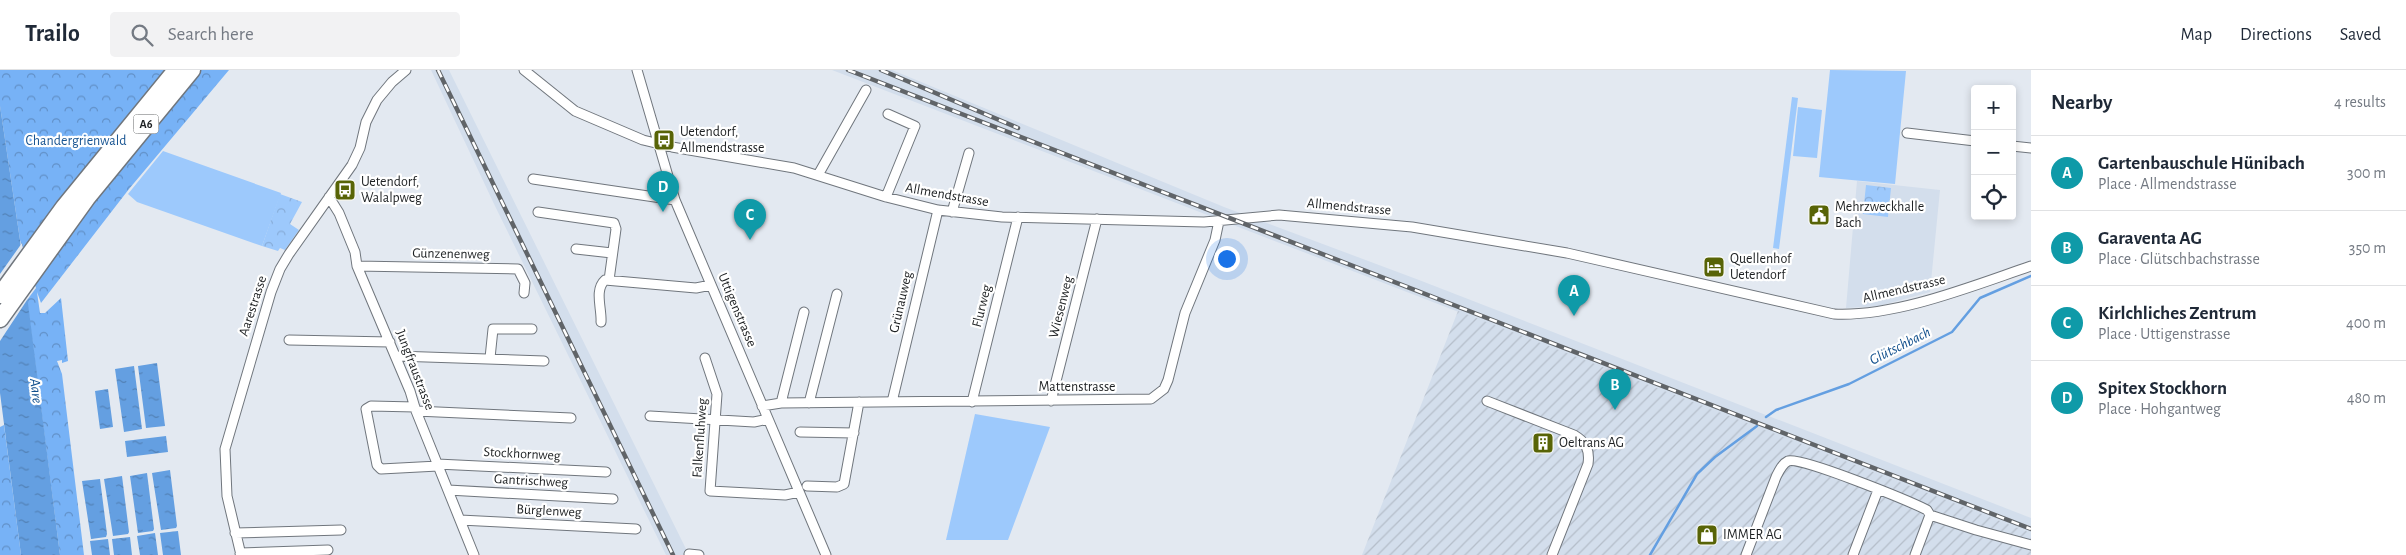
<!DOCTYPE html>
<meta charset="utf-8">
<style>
:root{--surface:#fff;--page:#f2f2f3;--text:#1f2937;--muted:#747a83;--line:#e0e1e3;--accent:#586407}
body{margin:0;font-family:"Alegreya Sans",sans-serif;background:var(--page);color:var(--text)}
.controls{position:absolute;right:15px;top:15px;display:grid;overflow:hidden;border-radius:5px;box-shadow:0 2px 8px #0003}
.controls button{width:45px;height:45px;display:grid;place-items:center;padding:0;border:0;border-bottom:1px solid var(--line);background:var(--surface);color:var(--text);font:25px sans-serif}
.you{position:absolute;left:1226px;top:188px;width:18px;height:18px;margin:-12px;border:4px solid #fff;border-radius:50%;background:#1a73e8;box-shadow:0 0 0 8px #1a73e833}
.badge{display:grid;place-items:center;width:32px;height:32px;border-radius:50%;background:var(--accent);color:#fff;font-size:16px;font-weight:700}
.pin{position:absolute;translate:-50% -41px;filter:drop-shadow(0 1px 2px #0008)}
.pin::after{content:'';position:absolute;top:26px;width:18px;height:15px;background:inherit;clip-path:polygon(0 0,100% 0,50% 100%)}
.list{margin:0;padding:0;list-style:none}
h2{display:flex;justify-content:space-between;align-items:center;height:65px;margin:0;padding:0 20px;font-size:21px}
h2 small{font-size:16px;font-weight:400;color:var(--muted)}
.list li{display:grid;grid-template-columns:32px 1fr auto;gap:15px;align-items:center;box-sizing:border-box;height:75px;padding:0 20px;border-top:1px solid var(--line)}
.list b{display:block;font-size:19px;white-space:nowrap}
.list p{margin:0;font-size:16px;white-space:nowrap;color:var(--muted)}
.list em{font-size:16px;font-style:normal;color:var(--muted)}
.icon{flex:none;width:28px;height:28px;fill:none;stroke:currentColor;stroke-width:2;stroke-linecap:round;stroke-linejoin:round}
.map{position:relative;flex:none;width:2031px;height:485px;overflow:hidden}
header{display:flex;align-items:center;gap:30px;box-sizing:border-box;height:70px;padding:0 25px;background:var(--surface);border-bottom:1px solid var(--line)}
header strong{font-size:24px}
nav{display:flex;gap:28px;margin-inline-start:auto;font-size:18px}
.search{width:350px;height:45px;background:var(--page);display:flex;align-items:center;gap:12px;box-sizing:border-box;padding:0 18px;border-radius:5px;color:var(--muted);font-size:19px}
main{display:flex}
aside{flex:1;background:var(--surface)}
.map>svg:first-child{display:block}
.built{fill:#d3deec}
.industrial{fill:url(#industrial-furrows)}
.green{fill:#9dc9fc}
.forest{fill:url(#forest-crowns)}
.park{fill:url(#park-crowns)}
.water{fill:url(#water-ripples)}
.pier{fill:#e3e9f1}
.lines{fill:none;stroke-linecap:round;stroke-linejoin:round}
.stream{stroke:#649fe1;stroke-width:2.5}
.street-casing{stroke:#70767d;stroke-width:11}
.highway-casing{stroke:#70767d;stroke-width:19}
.street{stroke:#fff;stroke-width:9}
.highway{stroke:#fff;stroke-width:16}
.rail-casing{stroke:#606468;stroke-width:4.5}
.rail{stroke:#fff;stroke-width:2.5;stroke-dasharray:8;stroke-linecap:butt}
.labels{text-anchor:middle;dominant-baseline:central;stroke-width:4.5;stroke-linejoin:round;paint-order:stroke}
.shield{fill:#fff;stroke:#616364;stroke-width:1}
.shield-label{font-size:12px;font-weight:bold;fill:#1d2022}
.poi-label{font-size:14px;fill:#1d2022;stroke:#fff;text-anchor:start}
.park-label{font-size:14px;fill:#1a5693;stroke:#fff}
.street-label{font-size:14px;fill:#1d2022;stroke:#fff}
.water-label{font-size:15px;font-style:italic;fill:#114f8c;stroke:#fff}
</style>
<header>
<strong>Trailo</strong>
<div class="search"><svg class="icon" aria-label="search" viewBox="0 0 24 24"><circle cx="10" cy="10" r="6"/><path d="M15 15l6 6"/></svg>Search here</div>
<nav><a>Map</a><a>Directions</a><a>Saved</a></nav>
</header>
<main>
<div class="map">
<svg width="2031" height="485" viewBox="0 0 2031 485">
<defs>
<pattern id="industrial-furrows" width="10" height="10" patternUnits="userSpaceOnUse" patternTransform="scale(1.25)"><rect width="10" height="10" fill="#d3deec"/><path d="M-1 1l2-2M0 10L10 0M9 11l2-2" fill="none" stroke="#b5beca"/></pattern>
<pattern id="forest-crowns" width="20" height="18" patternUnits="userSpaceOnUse" patternTransform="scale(1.25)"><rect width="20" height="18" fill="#77b2f6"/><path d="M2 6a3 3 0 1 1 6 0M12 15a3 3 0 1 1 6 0" fill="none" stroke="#6190c7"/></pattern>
<pattern id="park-crowns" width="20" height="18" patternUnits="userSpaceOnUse" patternTransform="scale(1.25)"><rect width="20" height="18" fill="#9dc9fc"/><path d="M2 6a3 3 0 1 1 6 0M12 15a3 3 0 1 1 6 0" fill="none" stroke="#87acd8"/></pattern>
<pattern id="water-ripples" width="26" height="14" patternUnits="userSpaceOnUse" patternTransform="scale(1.25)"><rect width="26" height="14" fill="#649fe1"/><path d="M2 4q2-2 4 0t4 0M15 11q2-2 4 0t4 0" fill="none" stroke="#5281b6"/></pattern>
</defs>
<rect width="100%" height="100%" fill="#e3e9f1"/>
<path class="built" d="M 431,0 L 449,0 L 689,485 L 666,485 L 495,136 Z
M 832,0 L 892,0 L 1224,137 L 1419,210 L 2031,448 L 2031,463 Z
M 1857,111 L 1940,120 L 1930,222 L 1879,236 L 1846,238 Z"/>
<path class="industrial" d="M 1458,241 L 2031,463 L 2031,485 L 1362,485 Z"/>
<path class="green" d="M 1830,0 L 1906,1 L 1895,114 L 1819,107 Z
M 1792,27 L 1798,28 L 1779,179 L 1773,178 Z
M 1798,37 L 1822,40 L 1817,88 L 1793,86 Z
M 163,81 L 281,123 L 262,176 L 137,132 L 128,124 Z
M 975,344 L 1050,357 L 1008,470 L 946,470 Z"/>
<path class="forest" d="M 0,0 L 229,0 L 129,119 L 41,233 L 37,222 L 40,243 L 45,243 L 61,228 L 68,291 L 62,293 L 62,290 L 57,291 L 62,304 L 84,485 L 60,485 L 27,230 L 36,218 L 20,170 L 0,36 Z
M 4,355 L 21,485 L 0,485 L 0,357 Z"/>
<path class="park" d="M 1866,115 L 1891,118 L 1888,147 L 1863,144 Z
M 280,124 L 302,132 L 290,154 L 299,160 L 285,180 L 280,178 L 278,181 L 262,176 Z"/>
<path class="water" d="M 0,36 L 20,170 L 60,485 L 21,485 L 0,323 Z
M 157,293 L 165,356 L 146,358 L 138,296 Z
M 134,296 L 142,359 L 124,362 L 115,299 Z
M 108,319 L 113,357 L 100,359 L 95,321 Z
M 166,366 L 168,382 L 127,387 L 125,371 Z
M 170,400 L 177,456 L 176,458 L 161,460 L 152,403 Z
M 147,403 L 154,459 L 153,461 L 138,463 L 130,406 Z
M 122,406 L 129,462 L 128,464 L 113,466 L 104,409 Z
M 100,409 L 107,464 L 106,467 L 91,469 L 82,411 Z
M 178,461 L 181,485 L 163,485 L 160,463 Z
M 155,463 L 158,485 L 140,485 L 137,466 Z
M 130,467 L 132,485 L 114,485 L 112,469 Z
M 108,469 L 110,485 L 92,485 L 90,471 Z"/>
<path class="pier" d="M 22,173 L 29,227 L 0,271 L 0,204 Z"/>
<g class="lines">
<path class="stream" d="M 1766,347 L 1776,340 L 1849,314 L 1952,262 L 1980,228 L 2031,206
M 1650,485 L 1697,404 L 1715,387 L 1757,356"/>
<g class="street-casing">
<path id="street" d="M 524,0 L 575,41 L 643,70 L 672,77 L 794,98 L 886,127 L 938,140 L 1002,147 L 1204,152 L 1279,145 L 1412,157 L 1567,183 L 1834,244 C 1896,247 1972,216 2031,196
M 637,0 L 675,130 L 826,485
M 1907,63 L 1975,71
M 2012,76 L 2031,78
M 818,105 L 866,20
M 533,109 L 675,130
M 329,127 L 339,143 L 355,182 L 357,196 L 410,321 L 416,341 L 474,485
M 886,127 L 915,56 L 888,44
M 538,142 L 614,153 L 616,159 L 609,210
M 952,142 L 969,83
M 576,179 L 612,183
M 357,196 L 518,199 L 525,213 L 524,223
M 601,252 C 602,239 594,220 605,210 L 696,218 L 711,215
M 289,270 L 390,272
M 396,286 L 544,291
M 490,288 L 493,259 L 532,259
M 705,288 L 717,324 L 710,421 L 785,425 L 799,422
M 1051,331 L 1097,149
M 1487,331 L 1574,365 C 1586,372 1590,380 1588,394 L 1552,485
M 892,332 L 938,140
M 972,332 L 1018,147
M 781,333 L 804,242
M 809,333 L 837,224
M 762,336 L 781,333 L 1151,329 L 1164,319 L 1168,310 L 1185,243 L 1215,170 L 1219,151
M 415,337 L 371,336 L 366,339 L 377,395 L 381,399 L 438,396
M 416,341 L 571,348
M 650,346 L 754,352 L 768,349
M 800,362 L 854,363
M 437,394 L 606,402
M 807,416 L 837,417 L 844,414 L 859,332
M 448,420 L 613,429
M 460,450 L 636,459
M 235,463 L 341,460
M 240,483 L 328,480
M 689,484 L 699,485
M 241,485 L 227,426 L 225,379 L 271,222 L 280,199 L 289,184 L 352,95 L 360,78 L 366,52 L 377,30 L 392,12 L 406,0
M 1746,485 L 1776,407 C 1779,401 1782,394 1788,391 C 1800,386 1909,431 1927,440 L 1930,445 L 1976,460 L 2031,475
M 1853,485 L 1878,420
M 1915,485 L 1930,445"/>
</g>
<g class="highway-casing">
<path id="highway" d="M 0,225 L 64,137 L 176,0
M 0,249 L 87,128 L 192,0"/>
</g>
<use href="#street" class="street"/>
<use href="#highway" class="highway"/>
<g class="rail-casing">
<path id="rail" d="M 438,0 L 673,485
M 848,0 L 2031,459
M 881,0 L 1018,58"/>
</g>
<use href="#rail" class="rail"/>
</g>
<defs>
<g id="bus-square" transform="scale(1.125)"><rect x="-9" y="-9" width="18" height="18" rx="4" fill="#586407" stroke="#fff"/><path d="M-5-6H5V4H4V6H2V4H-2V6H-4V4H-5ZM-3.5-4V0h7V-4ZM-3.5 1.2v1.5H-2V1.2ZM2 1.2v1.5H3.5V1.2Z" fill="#fff"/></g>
<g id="civic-square" transform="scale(1.125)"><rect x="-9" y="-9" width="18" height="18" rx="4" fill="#586407" stroke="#fff"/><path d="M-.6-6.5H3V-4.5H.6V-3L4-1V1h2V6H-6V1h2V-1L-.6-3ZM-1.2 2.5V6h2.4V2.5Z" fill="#fff"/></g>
<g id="hotel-square" transform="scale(1.125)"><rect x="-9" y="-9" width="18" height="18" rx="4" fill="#586407" stroke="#fff"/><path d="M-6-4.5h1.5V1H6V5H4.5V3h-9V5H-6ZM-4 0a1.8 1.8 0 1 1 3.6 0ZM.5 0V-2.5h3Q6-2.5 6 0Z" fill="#fff"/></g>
<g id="building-square" transform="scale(1.125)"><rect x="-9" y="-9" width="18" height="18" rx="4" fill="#586407" stroke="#fff"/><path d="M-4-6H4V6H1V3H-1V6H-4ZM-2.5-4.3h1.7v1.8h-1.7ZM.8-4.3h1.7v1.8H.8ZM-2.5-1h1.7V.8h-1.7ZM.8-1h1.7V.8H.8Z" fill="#fff"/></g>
<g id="shop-square" transform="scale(1.125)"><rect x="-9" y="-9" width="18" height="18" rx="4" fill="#586407" stroke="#fff"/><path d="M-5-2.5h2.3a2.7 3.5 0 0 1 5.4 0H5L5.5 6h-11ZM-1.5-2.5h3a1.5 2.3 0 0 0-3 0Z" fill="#fff"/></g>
</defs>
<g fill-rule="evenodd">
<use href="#bus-square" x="664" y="70"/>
<use href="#bus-square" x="345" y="120"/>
<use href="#civic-square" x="1819" y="145"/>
<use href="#hotel-square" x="1714" y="197"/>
<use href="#building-square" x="1543" y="373"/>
<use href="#shop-square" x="1707" y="465"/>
</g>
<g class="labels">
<rect class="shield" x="133.5" y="44.5" width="25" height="19" rx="4"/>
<g class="shield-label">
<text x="146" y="54">A6</text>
</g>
<g class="poi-label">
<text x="680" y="62">Uetendorf,<tspan x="680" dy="16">Allmendstrasse</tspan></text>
<text x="361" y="112">Uetendorf,<tspan x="361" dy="16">Walalpweg</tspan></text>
<text x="1835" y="137">Mehrzweckhalle<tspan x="1835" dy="16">Bach</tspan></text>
<text x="1730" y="189">Quellenhof<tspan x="1730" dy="16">Uetendorf</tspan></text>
<text x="1559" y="373">Oeltrans AG</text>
<text x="1723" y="465">IMMER AG</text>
</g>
<g class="park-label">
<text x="76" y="71">Chandergrienwald</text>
</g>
<g class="street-label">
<text transform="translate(947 125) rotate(10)">Allmendstrasse</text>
<text transform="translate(1349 137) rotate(5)">Allmendstrasse</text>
<text transform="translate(451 184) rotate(1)">Günzenenweg</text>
<text transform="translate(1904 219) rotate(-13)">Allmendstrasse</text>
<text transform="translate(901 232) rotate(-77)">Grünauweg</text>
<text transform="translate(253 236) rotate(-72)">Aarestrasse</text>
<text transform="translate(982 236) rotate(-76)">Flurweg</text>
<text transform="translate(1061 237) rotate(-76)">Wiesenweg</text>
<text transform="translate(737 240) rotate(67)">Uttigenstrasse</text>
<text transform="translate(415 300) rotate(69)">Jungfraustrasse</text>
<text x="1077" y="317">Mattenstrasse</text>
<text transform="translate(700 368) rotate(-86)">Falkenfluhweg</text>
<text transform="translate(522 384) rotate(3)">Stockhornweg</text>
<text transform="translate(531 411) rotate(3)">Gantrischweg</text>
<text transform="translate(549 441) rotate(3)">Bürglenweg</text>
</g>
<g class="water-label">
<text transform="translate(1900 276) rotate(-27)">Glütschbach</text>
<text transform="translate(36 321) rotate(83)">Aare</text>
</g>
</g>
</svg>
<div class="controls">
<button>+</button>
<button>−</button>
<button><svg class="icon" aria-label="locate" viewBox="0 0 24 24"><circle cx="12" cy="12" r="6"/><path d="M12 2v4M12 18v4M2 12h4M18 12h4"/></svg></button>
</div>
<div class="you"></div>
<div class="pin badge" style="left:1574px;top:246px;background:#0f9aa8">A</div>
<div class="pin badge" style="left:1615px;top:340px;background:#0f9aa8">B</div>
<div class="pin badge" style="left:750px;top:170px;background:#0f9aa8">C</div>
<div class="pin badge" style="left:663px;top:142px;background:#0f9aa8">D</div>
</div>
<aside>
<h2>Nearby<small>4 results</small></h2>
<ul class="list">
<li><span class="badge" style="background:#0f9aa8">A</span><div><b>Gartenbauschule Hünibach</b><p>Place · Allmendstrasse</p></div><em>300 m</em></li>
<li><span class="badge" style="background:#0f9aa8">B</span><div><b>Garaventa AG</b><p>Place · Glütschbachstrasse</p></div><em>350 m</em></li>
<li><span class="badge" style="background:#0f9aa8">C</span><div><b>Kirlchliches Zentrum</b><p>Place · Uttigenstrasse</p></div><em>400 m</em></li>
<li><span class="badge" style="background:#0f9aa8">D</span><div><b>Spitex Stockhorn</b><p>Place · Hohgantweg</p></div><em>480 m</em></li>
</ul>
</aside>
</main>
